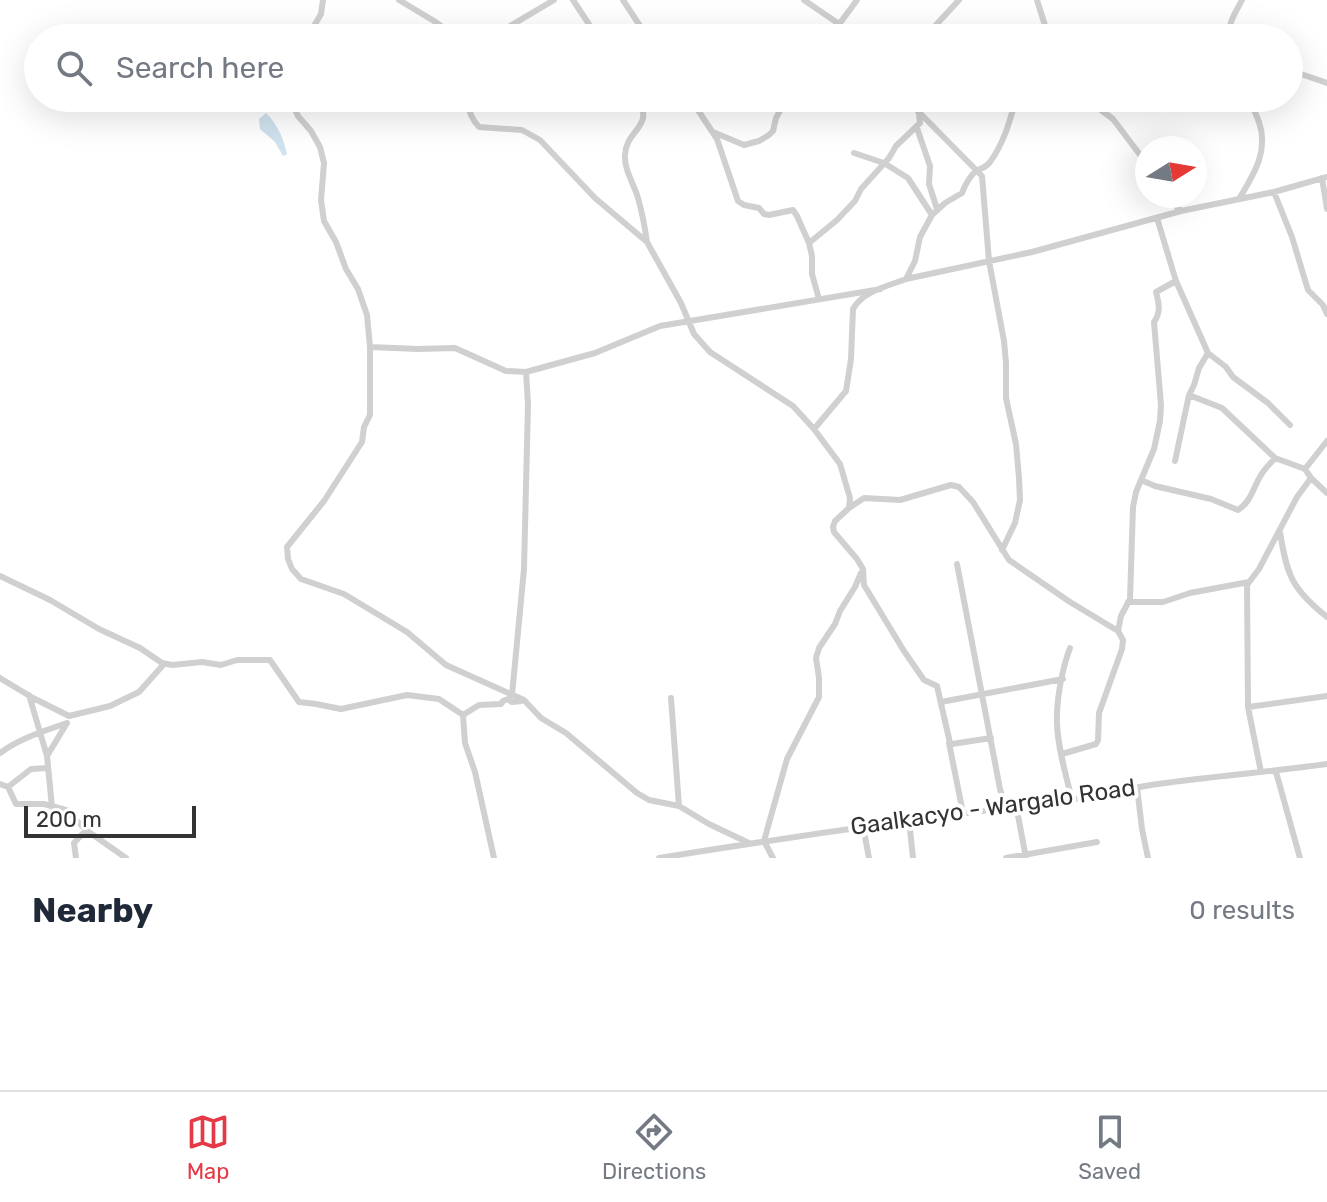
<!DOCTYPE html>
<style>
:root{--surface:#fff;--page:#f2f2f3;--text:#1f2937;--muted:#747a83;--line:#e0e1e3;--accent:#e63946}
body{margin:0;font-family:Rubik,sans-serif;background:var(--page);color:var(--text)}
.compass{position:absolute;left:1135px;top:136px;width:72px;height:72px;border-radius:50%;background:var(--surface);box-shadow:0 8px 32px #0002;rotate:79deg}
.scale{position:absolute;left:24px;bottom:20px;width:172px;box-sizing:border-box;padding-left:8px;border:4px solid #333;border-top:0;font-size:22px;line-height:28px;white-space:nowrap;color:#333;-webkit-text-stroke:6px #fff;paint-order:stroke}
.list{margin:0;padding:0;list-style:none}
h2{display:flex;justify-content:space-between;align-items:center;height:104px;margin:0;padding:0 32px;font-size:34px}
h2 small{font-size:26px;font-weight:400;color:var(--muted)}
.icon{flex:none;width:44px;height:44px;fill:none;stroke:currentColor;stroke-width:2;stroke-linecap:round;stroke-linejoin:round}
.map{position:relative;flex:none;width:1327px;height:858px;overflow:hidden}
.search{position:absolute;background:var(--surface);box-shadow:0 8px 32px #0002;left:24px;right:24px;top:24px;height:88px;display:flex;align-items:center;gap:20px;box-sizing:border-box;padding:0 28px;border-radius:44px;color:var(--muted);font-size:30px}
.sheet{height:232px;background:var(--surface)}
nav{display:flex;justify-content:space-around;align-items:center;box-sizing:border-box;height:112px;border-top:2px solid var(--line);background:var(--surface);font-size:22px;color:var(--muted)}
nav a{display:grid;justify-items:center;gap:4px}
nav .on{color:var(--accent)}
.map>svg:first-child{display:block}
.water{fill:#cfe2ee}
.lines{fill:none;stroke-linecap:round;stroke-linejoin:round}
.minor{stroke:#d0d0d0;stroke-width:6}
.labels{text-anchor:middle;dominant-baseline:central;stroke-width:8;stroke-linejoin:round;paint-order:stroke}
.street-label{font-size:24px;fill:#333;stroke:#fff}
</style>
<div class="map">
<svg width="1327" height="858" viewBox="0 0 1327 858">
<rect width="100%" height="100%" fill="#fff"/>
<path class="water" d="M 266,113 C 277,123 284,140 287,154 L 283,156 L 275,142 L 260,129 L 259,119 Z"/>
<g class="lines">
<path class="minor" d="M 399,0 L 434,21 L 458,38
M 573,0 L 598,38
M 623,0 L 648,38
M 804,0 L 839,24 L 852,38
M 1037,0 L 1049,38
M 307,38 L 321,14 L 323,0
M 490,38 L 554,0
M 829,38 L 857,0
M 924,38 L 959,0
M 1231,38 C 1226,25 1236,12 1242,0
M 1289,70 L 1327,83
M 290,98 L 298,116 L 311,131 L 320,147 L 324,163 L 321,200 L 324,221 L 336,242 L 346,269 L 358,289 L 367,315 L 370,347 L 370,415 L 364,427 L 362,442 L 324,501 L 287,547 L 288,559 L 292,569 L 301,579 L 344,594 L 407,632 L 446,665 L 524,700 L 541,718 L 566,733 L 637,793 L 649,800 L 679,806 L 709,824 L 749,843
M 466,98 C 468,109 471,119 479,127 L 522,130 L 540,140 L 595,198 L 647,242 L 681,303 L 694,334 L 710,352 L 793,406 L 814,429 L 840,464 L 850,498 L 849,508 L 835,521 L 833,527 L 834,532 L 857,559 L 863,569 L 864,585 L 904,651 L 924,680 L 937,686 L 950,743 L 952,744 L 991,738
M 638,98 C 655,128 626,129 625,155 C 624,170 634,184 638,198 C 642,212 645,228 647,242
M 690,98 L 717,139 L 738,201 L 744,205 L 759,208 L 764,214 L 769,215 L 793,210 L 797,216 L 809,243 L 812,256 L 812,274 L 819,299
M 905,98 L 982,176 L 989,261 L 1004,341 L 1006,363 L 1006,398 L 1016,444 L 1019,478 L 1020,500 L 1015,523 L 1002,550
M 1085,98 L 1113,119 L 1147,164
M 917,128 L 930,166 L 929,184 L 937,209
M 713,132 L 744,145 L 759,141 L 769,135 L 773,131 L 776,118 L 787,98
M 854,153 L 884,163 L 908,178 L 932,215
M 1322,178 L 1327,209
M 1274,192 L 1292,237 L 1308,290 L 1323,305 L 1327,314
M 1239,199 C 1254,174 1269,151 1259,122 C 1256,114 1252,106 1250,98
M 1181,211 L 1274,192 L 1327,177
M 1157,218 L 1176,281 L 1208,353 L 1226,367 L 1233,377 L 1268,403 L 1290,425
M 809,243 L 837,220 L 855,201 L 861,189 L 889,158 L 896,146 L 920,123 L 919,114 L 922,98
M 906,279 L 1032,252 L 1181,211 L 1166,196
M 370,347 L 418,349 L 455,348 L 506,371 L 526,372 L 595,353 L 660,326 L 881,289
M 1189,395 L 1222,408 L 1275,458 L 1305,469 L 1311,478 L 1327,493
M 814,429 L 846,391 L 851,359 L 853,309 C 863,291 888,286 906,279 L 915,261 L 920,237 L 932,215 L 945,203 L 962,193 C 964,187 970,176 975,172 C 980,168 986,168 990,162 C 1004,143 1010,121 1016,98
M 1175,461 L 1189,395 L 1194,385 L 1199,368 L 1208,353
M 1305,469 L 1327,441
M 1141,480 L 1155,486 L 1211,499 L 1238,510 C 1251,502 1253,488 1261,475 C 1265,468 1270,464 1275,458
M 849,508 L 864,498 L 900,500 L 951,485 L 959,487 L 973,502 L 1009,560 L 1070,602 L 1118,631
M 1280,532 C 1287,576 1292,589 1327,617
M 957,564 L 1000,789 L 1005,807
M 0,576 L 50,600 L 99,629 L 140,648 L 162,663 L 172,665 L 202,662 L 221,665 L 237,660 L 270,660 L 299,702 L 316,704 L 341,709 L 407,695 L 439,699 L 463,715 L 479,705 L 501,704 L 503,701 L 508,699 L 512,702 L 521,701
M 1128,602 L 1163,602 L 1190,593 L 1249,582
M 1070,648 C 1062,669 1056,701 1057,724 C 1058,749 1066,775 1072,800
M 0,678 L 33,698 L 69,716 L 110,706 L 139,692 L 164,664
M 29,695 L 47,756
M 512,695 L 524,569 L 528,404 L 526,372
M 671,698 L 679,806
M 941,702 L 1063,679
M 1248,707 L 1327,696
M 463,715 L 465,743 L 475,772 L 494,858
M 949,743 L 963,813
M 0,753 C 20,738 44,731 67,723
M 1062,754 L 1096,744 L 1098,740 L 1099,713 L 1122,649 L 1123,640 L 1118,631 L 1121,616 L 1130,599 L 1133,507 L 1136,492 L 1154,449 L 1160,421 L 1161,405 L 1154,322 C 1161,313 1159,303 1156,292 L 1176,281
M 1261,772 L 1248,707 L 1247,585 L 1259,569 L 1297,497 L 1311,478
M 1276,772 L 1300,858
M 0,784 L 8,787 L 16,804 L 44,804 L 66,810 L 86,830 L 126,858
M 8,787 L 31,769 L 47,768
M 1137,787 L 1142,829 L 1148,858
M 1016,805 L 1026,858
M 52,807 L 47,756 L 67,723
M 909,820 L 913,858
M 863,826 L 869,858
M 76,858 L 74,843 L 86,830
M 659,858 C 795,836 932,817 1068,800 C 1099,796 1128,788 1158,784 C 1214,776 1271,772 1327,764
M 773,858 L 764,841 L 787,759 L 819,697 L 819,678 L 816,658 L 819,648 L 835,624 L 840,611 L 855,587 L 861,573
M 1006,858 L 1097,842"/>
</g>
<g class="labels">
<g class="street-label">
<text transform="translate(993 807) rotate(-8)">Gaalkacyo - Wargalo Road</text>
</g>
</g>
</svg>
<svg class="compass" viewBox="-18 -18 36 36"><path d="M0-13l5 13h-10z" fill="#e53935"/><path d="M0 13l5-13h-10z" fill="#747a83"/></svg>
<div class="scale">200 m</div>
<div class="search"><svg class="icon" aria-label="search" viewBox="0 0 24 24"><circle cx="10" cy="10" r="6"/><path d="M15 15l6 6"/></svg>Search here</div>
</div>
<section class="sheet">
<h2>Nearby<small>0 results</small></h2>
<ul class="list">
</ul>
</section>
<nav>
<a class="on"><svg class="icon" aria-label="map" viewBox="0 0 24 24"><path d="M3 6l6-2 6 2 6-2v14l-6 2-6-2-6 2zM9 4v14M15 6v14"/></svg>Map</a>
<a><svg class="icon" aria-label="directions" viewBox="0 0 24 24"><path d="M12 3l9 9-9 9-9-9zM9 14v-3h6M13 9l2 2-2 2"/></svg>Directions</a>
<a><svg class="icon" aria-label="saved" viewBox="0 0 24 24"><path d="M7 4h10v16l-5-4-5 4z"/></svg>Saved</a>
</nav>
